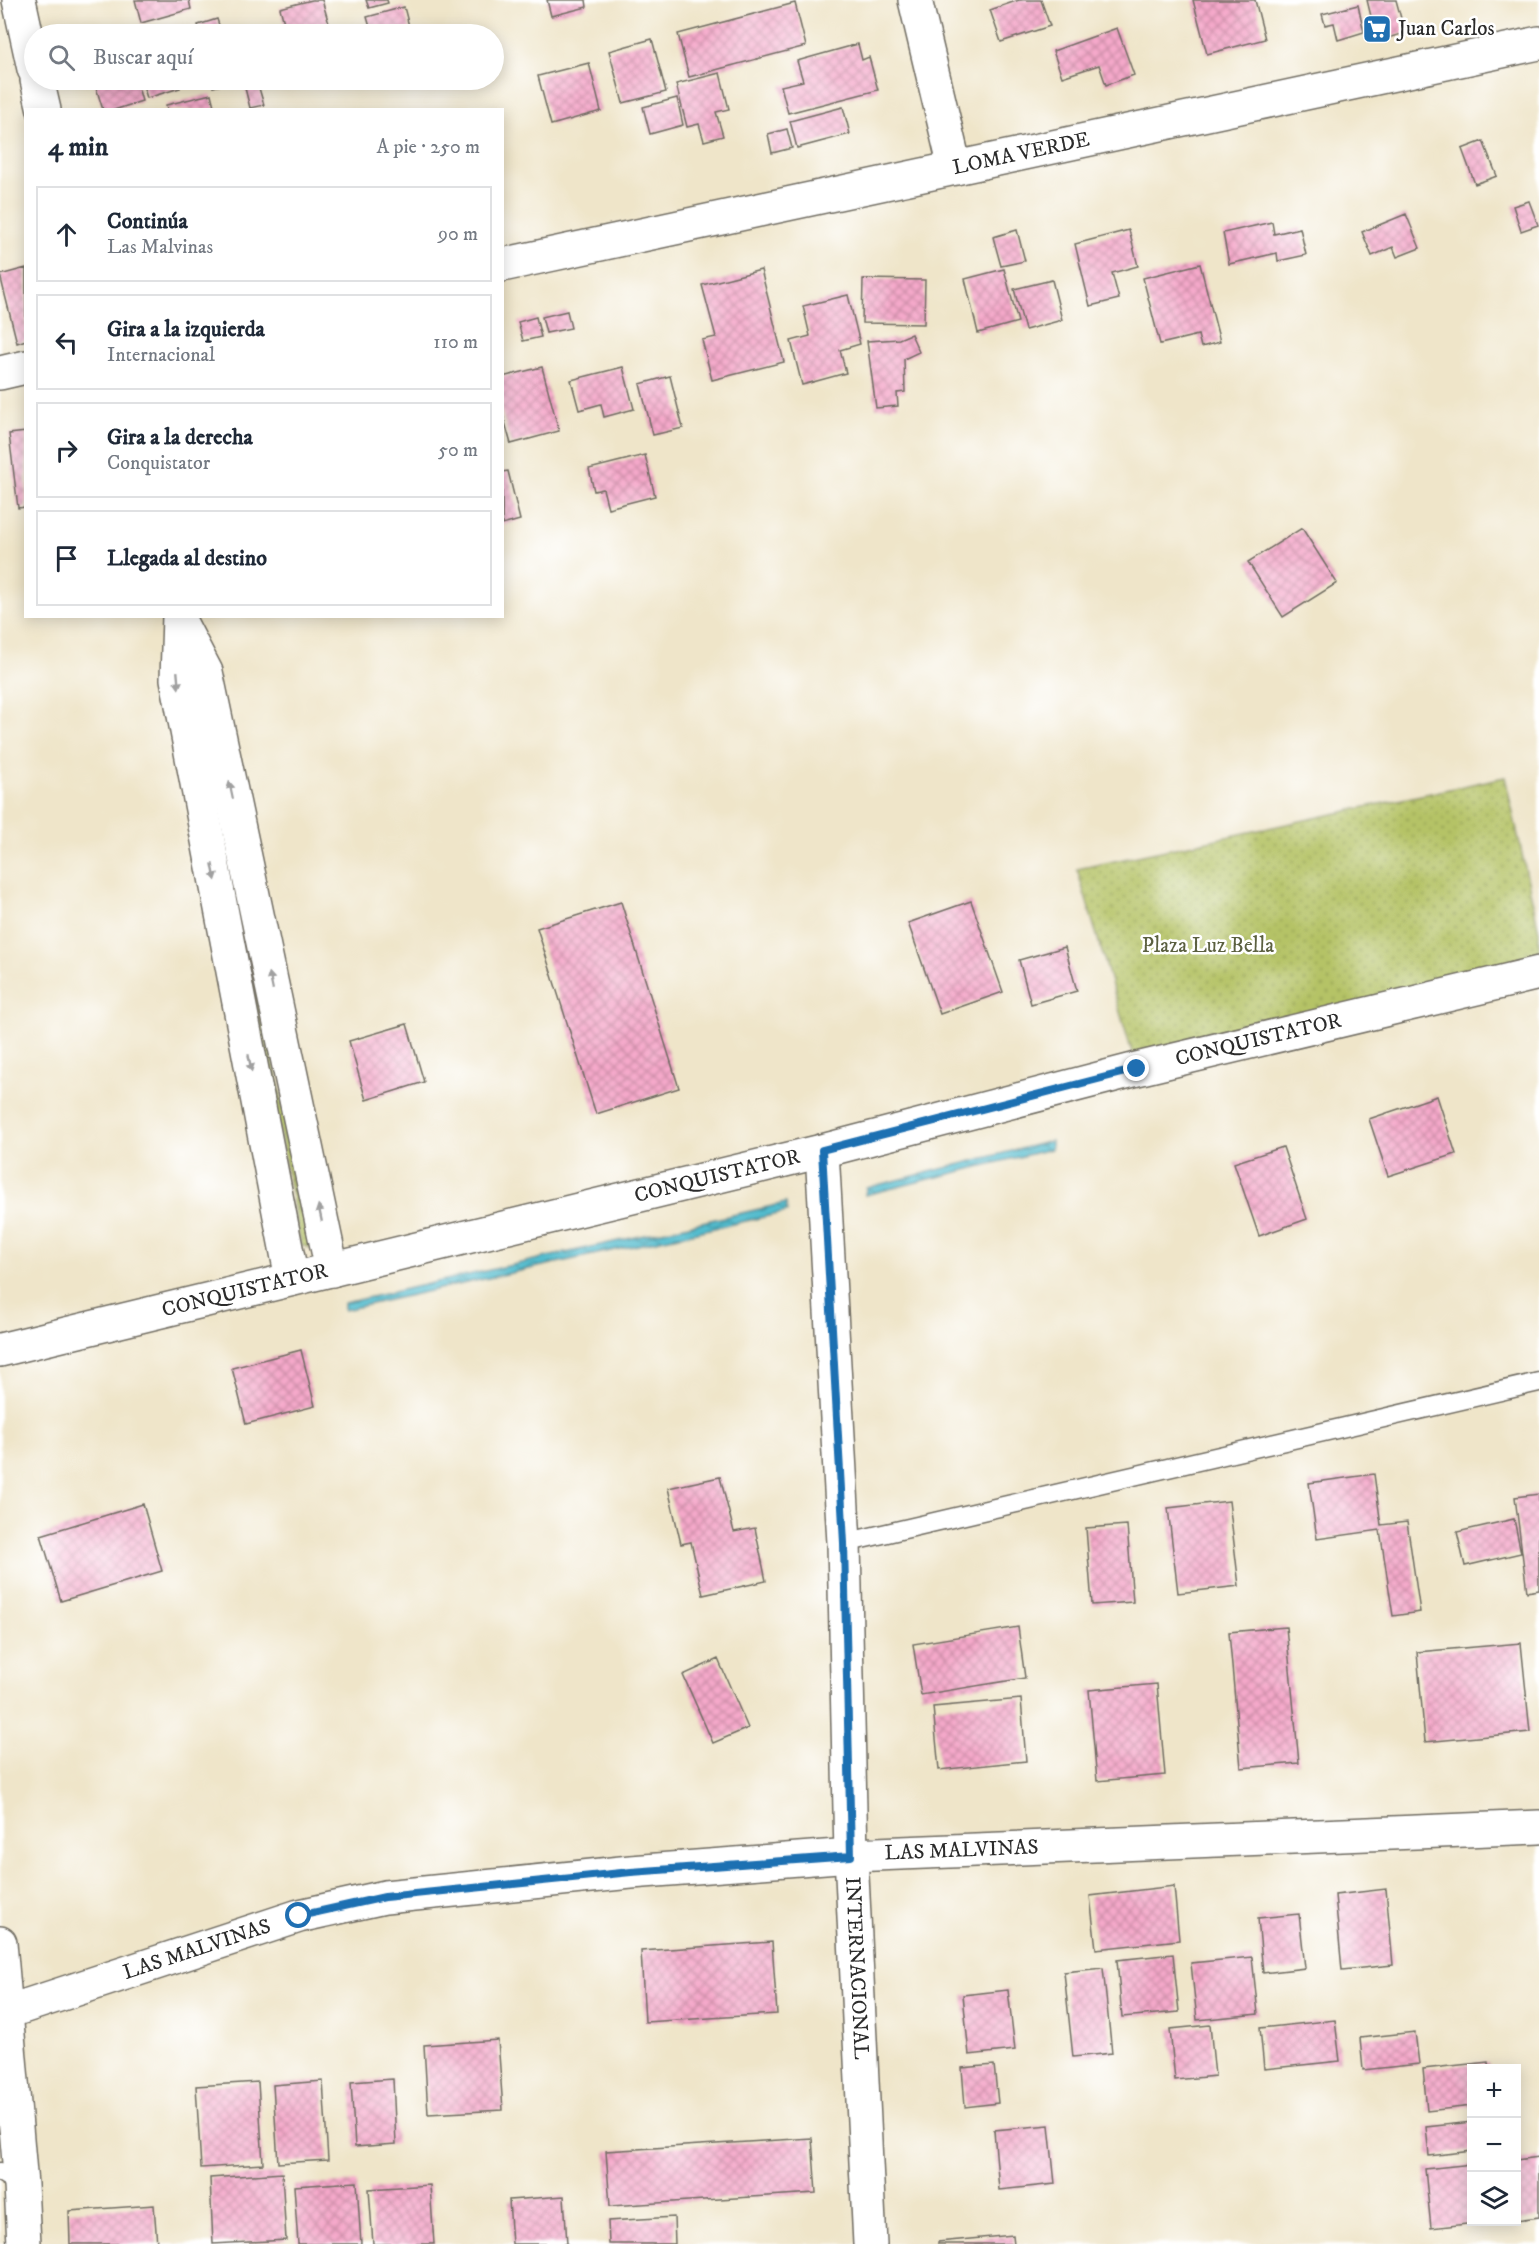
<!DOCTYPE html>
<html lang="es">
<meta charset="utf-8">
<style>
:root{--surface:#fff;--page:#f2f2f3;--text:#1f2937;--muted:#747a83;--line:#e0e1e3}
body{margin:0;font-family:"IM FELL DW Pica",serif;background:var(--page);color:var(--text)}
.controls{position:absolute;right:18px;bottom:18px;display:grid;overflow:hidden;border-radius:0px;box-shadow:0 3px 15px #0003}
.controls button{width:54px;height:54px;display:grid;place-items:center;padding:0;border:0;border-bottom:2px solid var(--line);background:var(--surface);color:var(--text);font:30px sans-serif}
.stop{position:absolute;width:18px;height:18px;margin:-14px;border:4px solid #1f6fb2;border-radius:50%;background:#fff}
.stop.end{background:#1f6fb2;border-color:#fff;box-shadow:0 2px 6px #0008}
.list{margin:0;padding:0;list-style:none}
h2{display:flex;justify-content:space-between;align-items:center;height:78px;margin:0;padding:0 24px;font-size:26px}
h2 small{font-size:20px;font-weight:400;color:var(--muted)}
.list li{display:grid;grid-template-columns:39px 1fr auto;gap:18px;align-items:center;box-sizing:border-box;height:96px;margin:0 12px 12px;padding:0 12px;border:2px solid var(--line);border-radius:0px}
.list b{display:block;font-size:22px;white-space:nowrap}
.list p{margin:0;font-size:20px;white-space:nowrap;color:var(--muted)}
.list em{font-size:20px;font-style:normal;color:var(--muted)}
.icon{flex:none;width:33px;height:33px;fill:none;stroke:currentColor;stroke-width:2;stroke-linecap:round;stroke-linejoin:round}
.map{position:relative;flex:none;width:1539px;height:2244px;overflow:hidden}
.search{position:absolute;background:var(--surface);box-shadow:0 3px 15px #0003;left:24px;top:24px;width:480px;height:66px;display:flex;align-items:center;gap:15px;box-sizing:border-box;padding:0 21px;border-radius:33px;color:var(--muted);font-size:22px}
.panel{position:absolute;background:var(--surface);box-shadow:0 3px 15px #0003;left:24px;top:108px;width:480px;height:510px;border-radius:0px}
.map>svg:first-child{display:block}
.green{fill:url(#green-dots);stroke:#707748;stroke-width:1.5}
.water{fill:url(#water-waves);stroke:#3e747c;stroke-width:1.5}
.building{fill:url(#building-cross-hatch)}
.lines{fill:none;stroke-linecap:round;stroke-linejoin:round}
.service-casing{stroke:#706c62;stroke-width:21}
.minor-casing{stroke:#706c62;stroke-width:36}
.service{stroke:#fff;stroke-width:18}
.minor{stroke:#fff;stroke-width:33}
.oneway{fill:#a0a0a0}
.route{stroke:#1f6fb2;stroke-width:8}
.labels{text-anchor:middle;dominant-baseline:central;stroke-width:5;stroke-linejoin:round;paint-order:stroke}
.poi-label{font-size:21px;fill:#2b2b2b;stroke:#fff;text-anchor:start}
.street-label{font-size:21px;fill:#2b2b2b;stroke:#fff}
.park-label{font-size:21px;fill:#5b6040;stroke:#fff}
</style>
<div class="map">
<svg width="1539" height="2244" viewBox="0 0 1539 2244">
<defs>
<pattern id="green-dots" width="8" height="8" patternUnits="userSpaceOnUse" patternTransform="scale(1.5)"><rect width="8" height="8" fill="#b5c366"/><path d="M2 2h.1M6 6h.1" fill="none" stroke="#939f54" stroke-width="1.8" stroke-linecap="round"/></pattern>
<pattern id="water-waves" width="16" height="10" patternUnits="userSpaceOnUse" patternTransform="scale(1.5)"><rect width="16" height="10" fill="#52bcce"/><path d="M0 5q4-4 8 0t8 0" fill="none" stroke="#4499a7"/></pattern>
<pattern id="building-cross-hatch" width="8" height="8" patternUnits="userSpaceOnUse" patternTransform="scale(1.5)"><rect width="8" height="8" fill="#f5a9ca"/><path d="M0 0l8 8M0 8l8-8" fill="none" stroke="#c78aa4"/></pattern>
</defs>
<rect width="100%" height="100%" fill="#fff"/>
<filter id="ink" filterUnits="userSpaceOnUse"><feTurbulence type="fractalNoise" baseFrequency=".0167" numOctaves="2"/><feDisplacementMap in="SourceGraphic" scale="12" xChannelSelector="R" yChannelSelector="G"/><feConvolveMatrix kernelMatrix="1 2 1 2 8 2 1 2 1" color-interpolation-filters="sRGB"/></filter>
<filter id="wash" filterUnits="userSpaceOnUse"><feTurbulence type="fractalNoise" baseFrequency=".008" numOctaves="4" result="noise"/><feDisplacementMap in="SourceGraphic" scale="24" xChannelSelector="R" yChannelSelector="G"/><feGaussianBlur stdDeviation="1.35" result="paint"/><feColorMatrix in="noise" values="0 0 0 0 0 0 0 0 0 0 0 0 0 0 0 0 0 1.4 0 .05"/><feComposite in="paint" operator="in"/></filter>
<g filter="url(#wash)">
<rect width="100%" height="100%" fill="#efe5c9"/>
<path class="green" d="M 194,679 L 312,1246 L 309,1248 L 301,1245 Z
M 1505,777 L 1539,931 L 1539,973 L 1137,1069 L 1077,869 Z"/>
<path class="water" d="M 1051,1141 L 1051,1149 L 865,1195 L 866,1188 Z
M 786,1203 L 787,1212 L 344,1310 L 344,1303 Z"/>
<g id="blocks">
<path class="building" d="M 135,0 L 189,0 L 191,9 L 141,23 Z
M 312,0 L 322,0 L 332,34 L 287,34 L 280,8 Z
M 366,0 L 387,0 L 388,3 L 369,8 Z
M 547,0 L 586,0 L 587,7 L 551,16 Z
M 1019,0 L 1041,0 L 1050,26 L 1001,42 L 990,10 Z
M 1193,0 L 1255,0 L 1265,39 L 1207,54 Z
M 1367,0 L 1396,0 L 1405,33 L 1377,41 Z
M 795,3 L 806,46 L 689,77 L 678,34 Z
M 1358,5 L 1364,32 L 1338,40 L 1334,23 L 1325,25 L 1322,14 Z
M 404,7 L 411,34 L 372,34 L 367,17 Z
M 217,19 L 222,34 L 201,34 L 198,25 Z
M 1117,28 L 1134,75 L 1106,85 L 1099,65 L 1062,77 L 1053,51 Z
M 652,39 L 666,92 L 623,103 L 609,51 Z
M 858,44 L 862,60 L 869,57 L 878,90 L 788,113 L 781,86 L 803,81 L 797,61 Z
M 589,63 L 601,111 L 551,125 L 538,76 Z
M 720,73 L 729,109 L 716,112 L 723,136 L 704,141 L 699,124 L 687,127 L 676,84 Z
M 110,80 L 136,80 L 142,101 L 114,110 L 103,110 L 95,84 Z
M 152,80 L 178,80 L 180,88 L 147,98 L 142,82 Z
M 211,80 L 223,80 L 225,84 L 213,87 Z
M 265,80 L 267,86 L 259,88 L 264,105 L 250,108 L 244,84 Z
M 211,94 L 215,110 L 167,110 L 166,105 Z
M 677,98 L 683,125 L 650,134 L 643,107 Z
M 843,107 L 850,134 L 797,148 L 790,121 Z
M 787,129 L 792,148 L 772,153 L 768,134 Z
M 1483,141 L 1497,176 L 1475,184 L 1462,149 Z
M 1529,201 L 1538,225 L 1521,231 L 1513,206 Z
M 1406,214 L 1420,248 L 1397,257 L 1393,247 L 1372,256 L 1362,232 Z
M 1272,222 L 1274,234 L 1300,228 L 1306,255 L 1278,261 L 1277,253 L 1229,264 L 1223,233 Z
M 1017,230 L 1025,261 L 1001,266 L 993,237 Z
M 1129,230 L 1138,266 L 1112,273 L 1119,299 L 1090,306 L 1075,244 Z
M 1200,264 L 1220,342 L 1201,347 L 1198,335 L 1160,344 L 1143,278 Z
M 26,268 L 26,340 L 17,343 L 0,275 Z
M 1004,269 L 1018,322 L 978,333 L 965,279 Z
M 761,270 L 784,362 L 712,380 L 702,340 L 716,337 L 702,285 Z
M 863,279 L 925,280 L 924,324 L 862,323 Z
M 1052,280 L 1062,320 L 1025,330 L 1014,289 Z
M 848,295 L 860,344 L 840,350 L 846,373 L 802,385 L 791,341 L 810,336 L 803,306 Z
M 567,311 L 571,328 L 546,333 L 542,317 Z
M 536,317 L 541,337 L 523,341 L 518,322 Z
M 911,334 L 919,352 L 904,359 L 905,392 L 897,393 L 898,406 L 876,408 L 867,341 L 899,339 Z
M 542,367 L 559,431 L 511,444 L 502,412 L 502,377 Z
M 623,367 L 634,409 L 604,417 L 601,404 L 579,410 L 571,380 Z
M 670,376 L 683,428 L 653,435 L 640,384 Z
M 26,432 L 26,507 L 18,508 L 9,434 Z
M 645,455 L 655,496 L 608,508 L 603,489 L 594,491 L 589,469 Z
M 508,471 L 520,520 L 502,525 L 502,472 Z
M 1302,528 L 1337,583 L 1283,617 L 1248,562 Z
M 971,901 L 1003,992 L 940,1014 L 908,923 Z
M 621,902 L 679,1088 L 596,1114 L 537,928 Z
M 1065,947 L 1077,991 L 1031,1004 L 1019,960 Z
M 407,1024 L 424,1082 L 366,1100 L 349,1041 Z
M 1437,1096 L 1456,1154 L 1388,1176 L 1369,1119 Z
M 1283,1147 L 1307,1219 L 1259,1236 L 1234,1163 Z
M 301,1350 L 315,1406 L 246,1424 L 232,1368 Z
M 1374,1474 L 1381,1525 L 1407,1522 L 1420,1612 L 1393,1616 L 1380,1530 L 1317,1539 L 1309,1483 Z
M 720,1477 L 734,1532 L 755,1528 L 766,1581 L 703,1595 L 691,1542 L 681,1544 L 668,1488 Z
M 1539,1494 L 1539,1590 L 1527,1592 L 1515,1497 Z
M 1229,1501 L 1239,1586 L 1178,1593 L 1168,1508 Z
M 143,1504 L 162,1571 L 61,1601 L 41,1535 Z
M 1514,1519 L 1521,1553 L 1465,1566 L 1457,1532 Z
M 1127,1525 L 1133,1602 L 1092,1605 L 1086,1528 Z
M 1018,1627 L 1025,1678 L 921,1695 L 913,1644 Z
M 1286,1627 L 1299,1763 L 1241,1768 L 1229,1632 Z
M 1521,1643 L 1530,1732 L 1425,1742 L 1417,1652 Z
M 718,1659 L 748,1728 L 713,1743 L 683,1675 Z
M 1157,1684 L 1165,1775 L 1097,1781 L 1089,1690 Z
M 1021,1699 L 1026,1761 L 939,1770 L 933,1707 Z
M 1174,1886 L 1179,1940 L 1096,1949 L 1090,1896 Z
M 1386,1889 L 1393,1965 L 1342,1970 L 1335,1895 Z
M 1299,1914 L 1305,1968 L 1263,1973 L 1258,1918 Z
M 772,1942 L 777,2014 L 645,2022 L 641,1951 Z
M 1173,1954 L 1179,2012 L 1122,2017 L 1117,1960 Z
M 1252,1957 L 1258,2014 L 1197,2020 L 1191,1963 Z
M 1103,1968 L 1112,2053 L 1073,2057 L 1064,1972 Z
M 1008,1990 L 1015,2050 L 969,2055 L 963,1995 Z
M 1335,2020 L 1340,2061 L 1264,2069 L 1260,2028 Z
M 1210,2025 L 1215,2076 L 1175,2080 L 1170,2029 Z
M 1415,2032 L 1419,2064 L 1363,2070 L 1360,2038 Z
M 498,2040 L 503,2110 L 428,2114 L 424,2045 Z
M 1488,2062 L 1489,2068 L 1472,2068 L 1472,2106 L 1427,2111 L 1423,2069 Z
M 994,2065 L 998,2103 L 965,2107 L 962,2068 Z
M 393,2079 L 396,2144 L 355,2147 L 351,2082 Z
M 323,2081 L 328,2160 L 278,2163 L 273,2085 Z
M 258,2082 L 263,2164 L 201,2168 L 196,2086 Z
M 1472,2122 L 1472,2151 L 1429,2156 L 1426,2127 Z
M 1049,2125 L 1055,2184 L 999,2190 L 994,2130 Z
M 812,2138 L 816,2193 L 610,2206 L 606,2151 Z
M 1539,2157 L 1539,2217 L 1516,2220 L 1516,2160 Z
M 1472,2164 L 1472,2222 L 1476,2223 L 1431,2228 L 1425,2169 Z
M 282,2173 L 286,2240 L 213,2244 L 210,2178 Z
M 357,2182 L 361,2244 L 298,2244 L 294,2186 Z
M 430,2185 L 434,2244 L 373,2244 L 369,2189 Z
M 564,2196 L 567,2244 L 512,2244 L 509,2200 Z
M 154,2205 L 157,2244 L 70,2244 L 69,2211 Z
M 674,2217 L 675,2244 L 609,2244 L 608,2221 Z
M 1013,2235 L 1014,2244 L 938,2244 L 938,2242 Z"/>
</g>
</g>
<g filter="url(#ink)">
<use href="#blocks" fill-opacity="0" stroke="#706c62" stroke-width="1.5"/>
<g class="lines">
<g class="service-casing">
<path id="service" d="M 844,1543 L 1539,1382
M 0,2172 L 21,2185"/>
</g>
<g class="minor-casing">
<g id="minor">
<path d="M 19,0 L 34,69"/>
<path d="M 915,0 L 955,168"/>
<path d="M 37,80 L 44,110"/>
<path id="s1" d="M 502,265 L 1539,43"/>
<path d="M 0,373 L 26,367"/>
<path d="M 179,616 L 177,679 L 292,1279"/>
<path d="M 181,624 L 206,672 L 332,1270"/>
<path id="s2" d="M 822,1151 L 844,1543 L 851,1855 L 870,2244"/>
<path id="s3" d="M 0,1350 L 822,1151 L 1137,1069 L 1539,973"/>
<path d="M 0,1943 L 21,2185 L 24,2244"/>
<path id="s4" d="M 7,2012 L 299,1916 L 385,1897 L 631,1872 L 851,1855 L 1539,1827"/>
</g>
</g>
<use href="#service" class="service"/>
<use href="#minor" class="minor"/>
</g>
<defs><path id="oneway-solid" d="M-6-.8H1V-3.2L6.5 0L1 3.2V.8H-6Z" transform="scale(1.5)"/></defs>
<g class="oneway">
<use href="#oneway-solid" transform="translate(178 680) rotate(85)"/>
<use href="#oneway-solid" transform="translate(231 790) rotate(-102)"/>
<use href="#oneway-solid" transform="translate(214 872) rotate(79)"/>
<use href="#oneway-solid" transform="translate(271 981) rotate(-102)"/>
<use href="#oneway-solid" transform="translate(250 1063) rotate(79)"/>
<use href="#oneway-solid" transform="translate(320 1213) rotate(-102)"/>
</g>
</g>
<g class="lines" filter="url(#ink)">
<path class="route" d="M 299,1916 L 385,1897 L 631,1872 L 851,1856 L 844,1543 L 822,1150 L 1137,1069"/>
</g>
<defs>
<g id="supermarket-square" transform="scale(1.5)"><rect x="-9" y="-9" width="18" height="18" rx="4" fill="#1f6fb2" stroke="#fff"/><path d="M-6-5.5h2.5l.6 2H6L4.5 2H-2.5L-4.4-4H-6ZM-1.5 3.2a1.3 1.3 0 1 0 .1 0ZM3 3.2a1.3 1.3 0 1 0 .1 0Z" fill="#fff"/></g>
</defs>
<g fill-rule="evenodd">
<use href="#supermarket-square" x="1377" y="29"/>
</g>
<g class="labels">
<g class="poi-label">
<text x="1398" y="29">Juan Carlos</text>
</g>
<g class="street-label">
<text stroke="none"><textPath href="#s1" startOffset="531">LOMA VERDE</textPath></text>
<text stroke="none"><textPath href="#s3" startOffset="1296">CONQUISTATOR</textPath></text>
<text stroke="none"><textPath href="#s3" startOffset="738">CONQUISTATOR</textPath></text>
<text stroke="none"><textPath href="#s3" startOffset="252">CONQUISTATOR</textPath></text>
<text stroke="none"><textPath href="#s4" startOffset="974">LAS MALVINAS</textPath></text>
<text stroke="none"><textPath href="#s4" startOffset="200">LAS MALVINAS</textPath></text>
<text stroke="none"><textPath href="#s2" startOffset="818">INTERNACIONAL</textPath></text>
</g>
<g class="park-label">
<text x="1208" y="946">Plaza Luz Bella</text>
</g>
</g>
</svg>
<div class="controls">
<button>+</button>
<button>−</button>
<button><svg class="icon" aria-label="layers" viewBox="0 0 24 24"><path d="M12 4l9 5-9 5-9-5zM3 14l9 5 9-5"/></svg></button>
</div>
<div class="stop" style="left:299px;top:1916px"></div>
<div class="stop end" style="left:1137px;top:1069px"></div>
<div class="search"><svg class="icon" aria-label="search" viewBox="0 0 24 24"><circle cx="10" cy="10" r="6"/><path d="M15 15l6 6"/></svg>Buscar aquí</div>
<section class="panel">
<h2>4 min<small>A pie · 250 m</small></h2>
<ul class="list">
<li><svg class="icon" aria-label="ahead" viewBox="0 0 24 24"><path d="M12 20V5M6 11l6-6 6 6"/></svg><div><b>Continúa</b><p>Las Malvinas</p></div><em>90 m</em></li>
<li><svg class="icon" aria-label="left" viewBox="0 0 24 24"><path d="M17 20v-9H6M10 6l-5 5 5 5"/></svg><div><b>Gira a la izquierda</b><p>Internacional</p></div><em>110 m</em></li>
<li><svg class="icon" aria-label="right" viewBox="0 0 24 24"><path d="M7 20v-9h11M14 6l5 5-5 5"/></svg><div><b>Gira a la derecha</b><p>Conquistator</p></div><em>50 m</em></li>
<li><svg class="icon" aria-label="arrive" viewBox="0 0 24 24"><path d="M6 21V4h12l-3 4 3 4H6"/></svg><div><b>Llegada al destino</b></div></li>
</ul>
</section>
</div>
